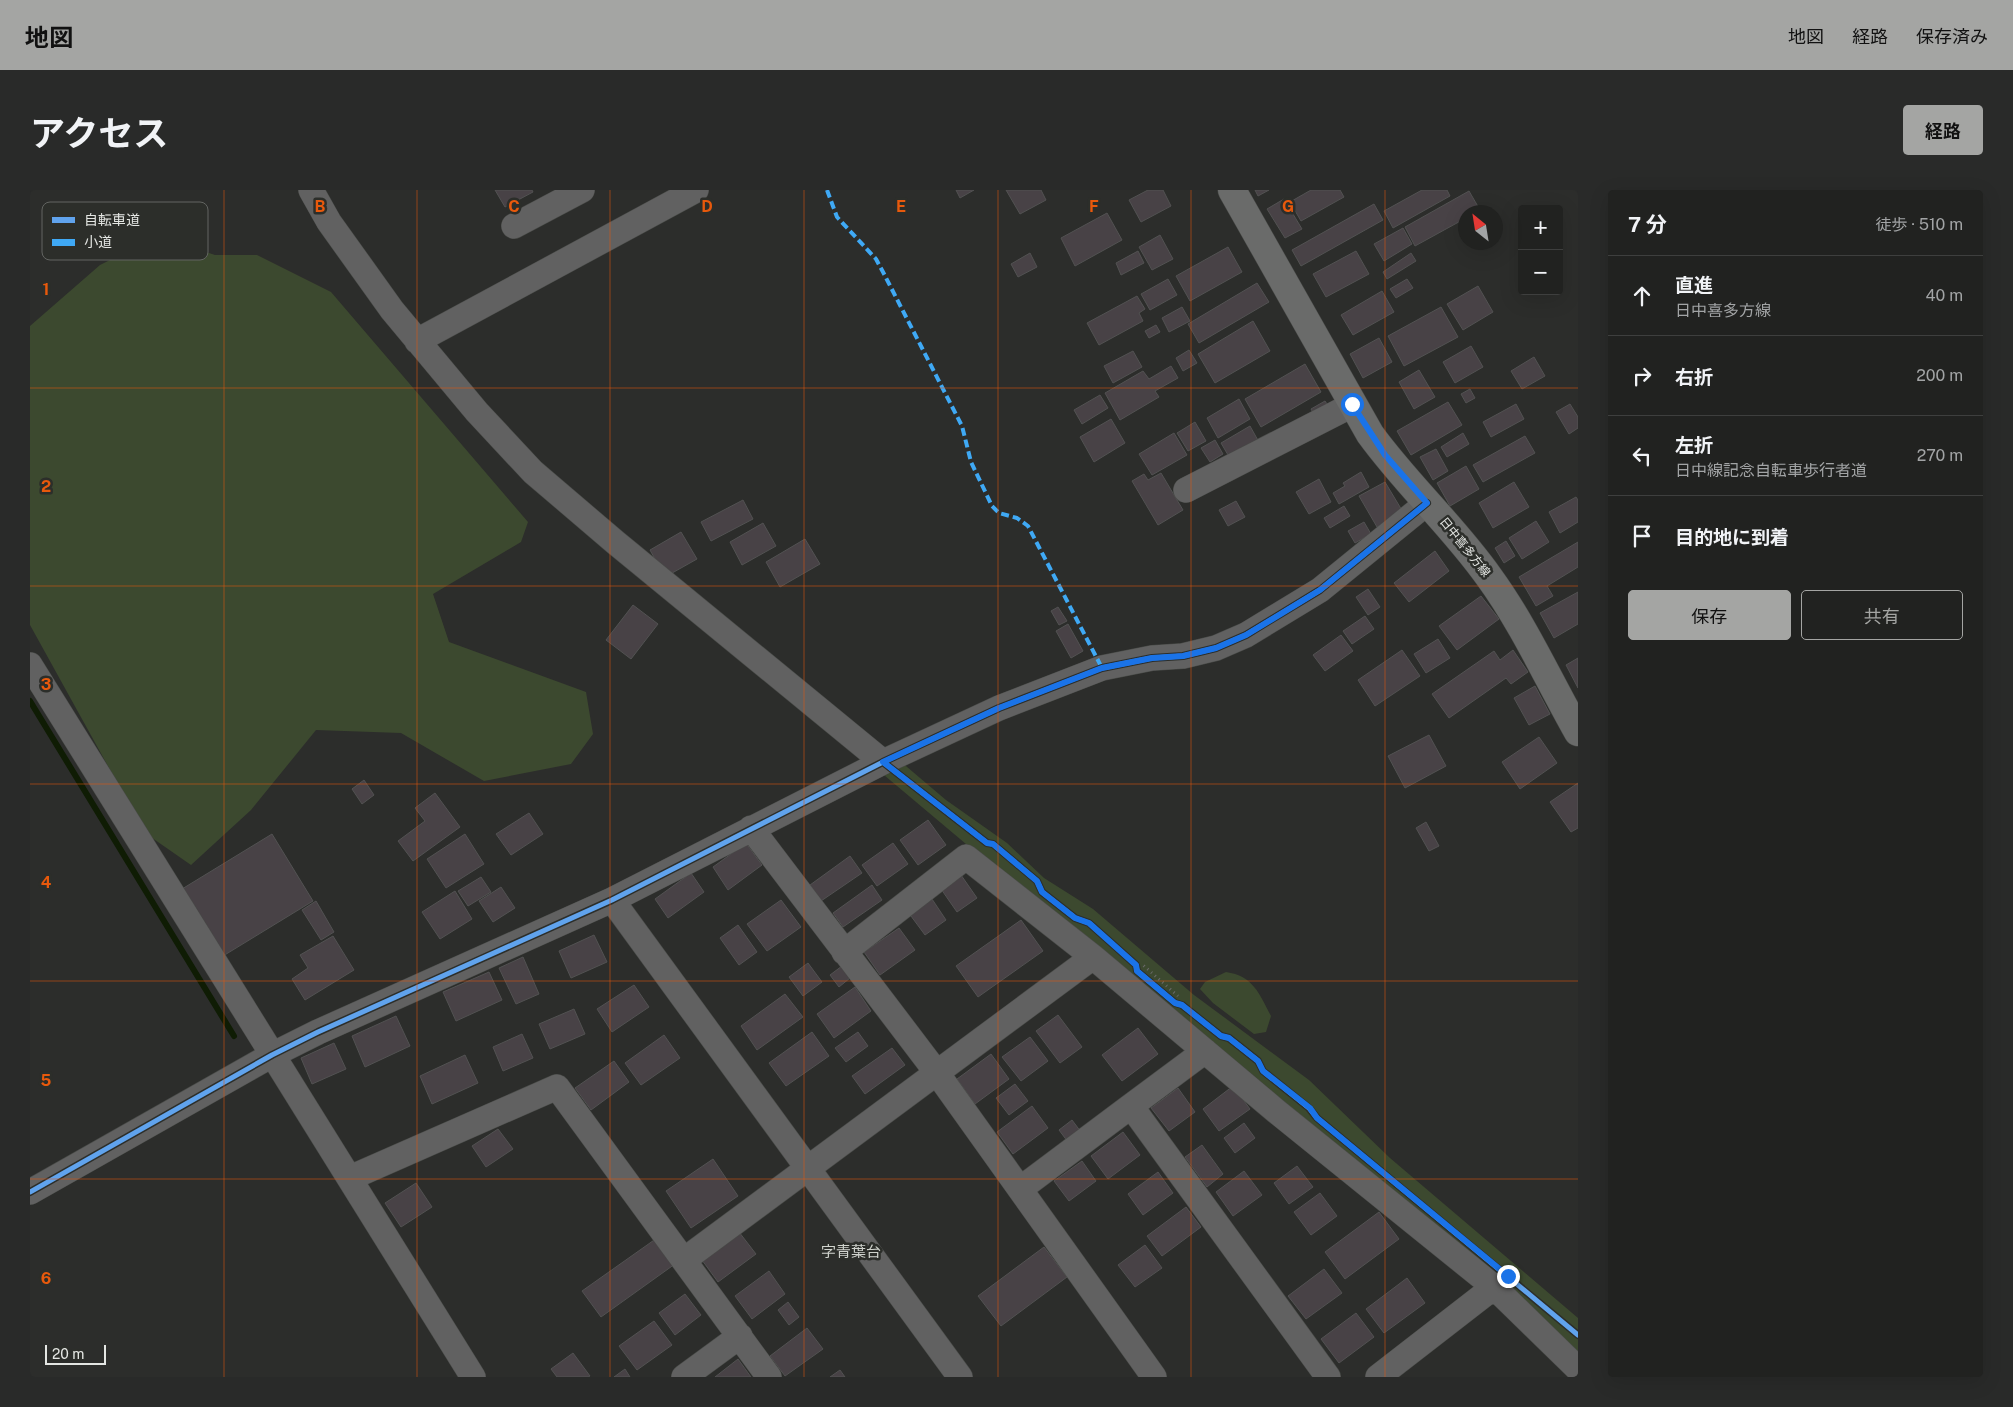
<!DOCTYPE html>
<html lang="ja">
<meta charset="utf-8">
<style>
:root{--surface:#212220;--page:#292a29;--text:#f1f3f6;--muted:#a2a4a5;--line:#3e3f3e;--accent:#a4a5a3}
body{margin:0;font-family:"Public Sans","Noto Sans JP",sans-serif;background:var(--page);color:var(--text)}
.controls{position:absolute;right:15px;top:15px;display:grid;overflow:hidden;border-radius:5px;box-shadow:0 5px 20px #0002}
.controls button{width:45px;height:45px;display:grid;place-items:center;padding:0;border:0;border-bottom:1px solid var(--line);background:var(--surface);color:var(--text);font:25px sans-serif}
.compass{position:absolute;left:1428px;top:15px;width:45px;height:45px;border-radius:50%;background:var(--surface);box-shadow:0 5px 20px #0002;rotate:330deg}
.scale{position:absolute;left:15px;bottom:12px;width:61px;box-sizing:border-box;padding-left:5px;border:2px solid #e4e6e3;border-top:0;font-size:14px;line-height:18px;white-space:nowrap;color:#e4e6e3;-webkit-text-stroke:4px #2c2e2a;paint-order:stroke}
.stop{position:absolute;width:15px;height:15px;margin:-11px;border:4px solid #1a73e8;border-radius:50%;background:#fff}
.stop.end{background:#1a73e8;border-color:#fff;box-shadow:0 1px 5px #0008}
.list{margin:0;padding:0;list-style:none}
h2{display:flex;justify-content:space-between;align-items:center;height:65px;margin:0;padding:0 20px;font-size:21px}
h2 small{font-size:16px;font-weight:400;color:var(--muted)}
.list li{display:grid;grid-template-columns:32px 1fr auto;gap:15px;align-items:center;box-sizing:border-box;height:80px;padding:0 20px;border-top:1px solid var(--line)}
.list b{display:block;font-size:19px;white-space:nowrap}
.list p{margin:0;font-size:16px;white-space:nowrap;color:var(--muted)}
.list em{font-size:16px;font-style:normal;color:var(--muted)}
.actions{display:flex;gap:10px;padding:15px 20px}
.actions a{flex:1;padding:11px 0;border:1px solid var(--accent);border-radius:5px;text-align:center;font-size:18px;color:var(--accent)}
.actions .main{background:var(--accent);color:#111}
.icon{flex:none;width:28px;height:28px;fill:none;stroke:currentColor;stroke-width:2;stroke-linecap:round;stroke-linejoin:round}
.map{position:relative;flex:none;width:1548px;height:1187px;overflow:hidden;border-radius:5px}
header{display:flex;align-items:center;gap:30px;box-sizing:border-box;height:70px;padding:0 25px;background:var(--accent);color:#111}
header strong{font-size:24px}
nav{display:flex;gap:28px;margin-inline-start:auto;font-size:18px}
.intro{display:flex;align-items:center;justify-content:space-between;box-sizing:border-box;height:120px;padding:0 30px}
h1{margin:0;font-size:35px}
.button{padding:12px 22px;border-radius:5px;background:var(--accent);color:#111;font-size:18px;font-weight:700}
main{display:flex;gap:30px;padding:0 30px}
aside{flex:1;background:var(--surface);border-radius:5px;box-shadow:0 5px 20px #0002}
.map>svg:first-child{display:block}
.green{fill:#3c492f}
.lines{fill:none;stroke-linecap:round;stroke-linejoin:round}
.stream{stroke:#0f1c04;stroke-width:6}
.building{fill:#484246;stroke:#525252}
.minor-casing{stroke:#494b48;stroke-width:26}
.major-casing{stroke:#494b48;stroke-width:29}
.path{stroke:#6a6a6a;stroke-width:3;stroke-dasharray:1 4;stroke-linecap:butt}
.minor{stroke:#616161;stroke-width:25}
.major{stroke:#6a6b6a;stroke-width:28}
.quiet{stroke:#3fa9f5;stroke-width:4;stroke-dasharray:8 4;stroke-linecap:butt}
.cycleway-casing{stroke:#2c2e2a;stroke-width:8}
.cycleway{stroke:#60a3ed;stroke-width:5}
.route{stroke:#1a73e8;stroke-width:6}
.grid{fill:none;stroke:#e8590c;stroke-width:1;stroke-opacity:0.55}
.labels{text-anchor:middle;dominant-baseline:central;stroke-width:5;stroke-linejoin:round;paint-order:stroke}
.street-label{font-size:12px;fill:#e4e6e3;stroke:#2c2e2a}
.quarter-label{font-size:15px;fill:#d0d3cd;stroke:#2c2e2a}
.key{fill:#2c2e2a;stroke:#636562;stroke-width:1}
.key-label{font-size:14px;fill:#e4e6e3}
.grid-label{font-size:16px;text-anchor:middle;font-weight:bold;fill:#e8590c;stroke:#2c2e2a;stroke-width:5;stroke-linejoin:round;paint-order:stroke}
</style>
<header>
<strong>地図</strong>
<nav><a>地図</a><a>経路</a><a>保存済み</a></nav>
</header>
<div class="intro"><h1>アクセス</h1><a class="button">経路</a></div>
<main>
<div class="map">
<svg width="1548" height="1187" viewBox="0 0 1548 1187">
<rect width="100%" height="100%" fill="#2c2d2b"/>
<path class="green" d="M 120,50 L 146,52 L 185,65 L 227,65 L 301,102 L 498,332 L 491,352 L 403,404 L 419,452 L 556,502 L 563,544 L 541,574 L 454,591 L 371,543 L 286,540 L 221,620 L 161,675 L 115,643 L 0,435 L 0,136 L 70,75 Z
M 870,571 L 916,610 L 977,653 L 1014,688 L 1063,719 L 1164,805 L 1279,890 L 1360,968 L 1548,1128 L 1548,1169 L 848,580 Z
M 1196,782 C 1223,786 1229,803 1241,826 L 1236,842 L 1224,844 L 1183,813 L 1170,799 L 1175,792 Z"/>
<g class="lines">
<path class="stream" d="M 0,511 L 204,846"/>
</g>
<path class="building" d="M 465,0 L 502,0 L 503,2 L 475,17 Z
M 926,0 L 944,0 L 930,8 Z
M 976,0 L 1011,0 L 1016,10 L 990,24 Z
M 1118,0 L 1133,0 L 1141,16 L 1111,32 L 1099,10 Z
M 1225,0 L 1239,0 L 1228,6 Z
M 1281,0 L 1310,0 L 1314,7 L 1271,31 L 1260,12 Z
M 1392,0 L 1417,0 L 1420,6 L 1363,38 L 1354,21 Z
M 1439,1 L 1450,20 L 1436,22 L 1436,28 L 1385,56 L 1375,37 Z
M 1254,9 L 1272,39 L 1255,48 L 1237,19 Z
M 1344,14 L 1353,30 L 1271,76 L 1262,60 Z
M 1077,23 L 1092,50 L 1045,76 L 1031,48 Z
M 1373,38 L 1382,54 L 1354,71 L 1344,54 Z
M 1130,45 L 1143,69 L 1122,80 L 1109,57 Z
M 1198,57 L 1212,82 L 1160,111 L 1146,86 Z
M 1108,61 L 1114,73 L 1091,85 L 1086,73 Z
M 1326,61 L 1339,84 L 1296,107 L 1283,84 Z
M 1000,63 L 1007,77 L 988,87 L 981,74 Z
M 1381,63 L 1386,71 L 1357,89 L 1353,82 Z
M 1138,89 L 1147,105 L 1120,120 L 1111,104 Z
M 1377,89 L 1383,98 L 1366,108 L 1360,99 Z
M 1227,93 L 1239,112 L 1169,153 L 1158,134 Z
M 1448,96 L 1463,122 L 1433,140 L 1417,114 Z
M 1352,101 L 1364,122 L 1323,145 L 1311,125 Z
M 1107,106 L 1115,119 L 1109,123 L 1113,131 L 1069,155 L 1057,133 Z
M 1152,117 L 1160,131 L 1139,142 L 1132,128 Z
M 1411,117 L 1428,147 L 1374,176 L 1358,146 Z
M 1223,131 L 1240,161 L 1185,193 L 1168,164 Z
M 1126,135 L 1130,142 L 1119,148 L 1115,141 Z
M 1349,148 L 1362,172 L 1333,188 L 1320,164 Z
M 1441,156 L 1453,177 L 1425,193 L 1413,172 Z
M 1159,160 L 1167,173 L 1153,181 L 1146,168 Z
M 1103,161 L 1112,177 L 1083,193 L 1074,176 Z
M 1504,167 L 1515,186 L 1492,199 L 1481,181 Z
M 1275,174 L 1291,202 L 1231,237 L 1215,209 Z
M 1141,176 L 1148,188 L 1125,201 L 1129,207 L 1090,230 L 1075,203 L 1113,181 L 1119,189 Z
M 1389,180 L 1405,207 L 1384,219 L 1369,192 Z
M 1440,199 L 1445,208 L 1436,213 L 1431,204 Z
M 1070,205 L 1078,218 L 1052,234 L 1044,220 Z
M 1209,209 L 1220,229 L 1188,248 L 1177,228 Z
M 1295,211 L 1299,217 L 1285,226 L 1281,219 Z
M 1418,212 L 1432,235 L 1381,265 L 1367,241 Z
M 1486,214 L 1494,229 L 1461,247 L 1453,232 Z
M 1540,214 L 1548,227 L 1548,238 L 1539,244 L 1526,222 Z
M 1081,229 L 1095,253 L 1064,272 L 1050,247 Z
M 1165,232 L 1176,251 L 1158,261 L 1147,243 Z
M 1220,236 L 1230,254 L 1201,270 L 1191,253 Z
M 1144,243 L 1157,265 L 1122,285 L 1109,264 Z
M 1433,243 L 1439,254 L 1417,267 L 1411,257 Z
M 1495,246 L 1505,263 L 1453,292 L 1443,275 Z
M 1185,250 L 1193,264 L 1180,272 L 1171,258 Z
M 1406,259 L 1418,281 L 1403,290 L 1390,267 Z
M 1436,276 L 1449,299 L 1420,316 L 1407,293 Z
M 1331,282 L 1339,297 L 1309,314 L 1303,303 L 1315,296 L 1313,293 Z
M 1131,283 L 1153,320 L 1128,335 L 1102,291 L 1114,284 L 1118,290 Z
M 1289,289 L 1301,312 L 1279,324 L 1266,302 Z
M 1355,292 L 1373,322 L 1347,337 L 1329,306 Z
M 1484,292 L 1499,317 L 1463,338 L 1449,313 Z
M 1546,307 L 1548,310 L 1548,332 L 1530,343 L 1519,322 Z
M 713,310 L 723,329 L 681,351 L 671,332 Z
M 1206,311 L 1215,327 L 1198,336 L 1189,320 Z
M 1314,316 L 1320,326 L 1300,338 L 1294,328 Z
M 1506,331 L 1519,352 L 1492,369 L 1479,348 Z
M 1334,332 L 1341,344 L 1325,353 L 1318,341 Z
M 733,333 L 746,356 L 712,375 L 700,352 Z
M 651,342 L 667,369 L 635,387 L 620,360 Z
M 775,349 L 790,374 L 750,397 L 736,372 Z
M 1476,351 L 1485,366 L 1474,373 L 1465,358 Z
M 1548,352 L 1548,377 L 1517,396 L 1523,406 L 1506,416 L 1489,387 Z
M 1405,361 L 1419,381 L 1379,412 L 1364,393 Z
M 1338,399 L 1350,417 L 1338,425 L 1326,407 Z
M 1548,402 L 1548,434 L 1524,448 L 1510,423 Z
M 1451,406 L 1469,429 L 1427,460 L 1409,436 Z
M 603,415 L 628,434 L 601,469 L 576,450 Z
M 1028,417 L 1037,431 L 1029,435 L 1021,421 Z
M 1335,426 L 1344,439 L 1322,454 L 1313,441 Z
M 1038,434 L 1053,461 L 1041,468 L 1026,441 Z
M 1311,445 L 1323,461 L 1295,481 L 1283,465 Z
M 1408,449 L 1420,468 L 1396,483 L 1384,464 Z
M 1372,460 L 1390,486 L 1345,516 L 1328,490 Z
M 1483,460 L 1498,482 L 1481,494 L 1476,488 L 1419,528 L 1402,504 L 1464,461 L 1470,470 Z
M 1548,468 L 1548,498 L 1536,475 Z
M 1505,496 L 1520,524 L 1499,535 L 1484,508 Z
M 1399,545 L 1416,576 L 1375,598 L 1358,566 Z
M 1509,547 L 1527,573 L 1490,599 L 1472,572 Z
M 334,590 L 344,605 L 332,614 L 322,599 Z
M 1548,593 L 1548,638 L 1541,642 L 1520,612 Z
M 405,603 L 430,637 L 383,671 L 368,651 L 395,631 L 385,618 Z
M 499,623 L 513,644 L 481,665 L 466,644 Z
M 898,630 L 916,655 L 888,675 L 870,650 Z
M 1396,632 L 1409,656 L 1399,661 L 1386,638 Z
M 242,644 L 283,711 L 193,766 L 152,699 Z
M 435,644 L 454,674 L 416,698 L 397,669 Z
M 716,653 L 732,675 L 698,700 L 683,677 Z
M 863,653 L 878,674 L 847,696 L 832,675 Z
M 820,666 L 832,683 L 791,711 L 780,695 Z
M 661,683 L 674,702 L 638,728 L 625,709 Z
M 931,685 L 947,708 L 927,722 L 911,699 Z
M 451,687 L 461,702 L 438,716 L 428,701 Z
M 842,695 L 852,710 L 813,737 L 803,723 Z
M 471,697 L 485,718 L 463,732 L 449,711 Z
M 425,701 L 442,729 L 410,749 L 392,722 Z
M 900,706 L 916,730 L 895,745 L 878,722 Z
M 751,710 L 771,737 L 737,761 L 717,734 Z
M 286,711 L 304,742 L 291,750 L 272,720 Z
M 991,730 L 1013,761 L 948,807 L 926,776 Z
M 708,735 L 727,762 L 709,775 L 690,748 Z
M 869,738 L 885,760 L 850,785 L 834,762 Z
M 564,745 L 577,772 L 541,788 L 529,761 Z
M 303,746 L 324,780 L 275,810 L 262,789 L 278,778 L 270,765 Z
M 493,767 L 509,804 L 486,814 L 469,778 Z
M 778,773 L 792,792 L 773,806 L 759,787 Z
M 812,776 L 820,788 L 809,797 L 800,785 Z
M 459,782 L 472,810 L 426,831 L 413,802 Z
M 604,795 L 619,817 L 582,842 L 567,819 Z
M 825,797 L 841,821 L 804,848 L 787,824 Z
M 755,804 L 773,827 L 727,860 L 711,836 Z
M 544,819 L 555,844 L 520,859 L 509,834 Z
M 1028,825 L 1052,857 L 1030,873 L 1006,841 Z
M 366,826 L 380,856 L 335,877 L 322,846 Z
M 1108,838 L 1128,864 L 1092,891 L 1072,865 Z
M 782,842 L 799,866 L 756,896 L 739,873 Z
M 828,842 L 838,856 L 816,872 L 805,858 Z
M 492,844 L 503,868 L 473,881 L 463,857 Z
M 634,845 L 650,868 L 611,895 L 595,873 Z
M 1000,847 L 1018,871 L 991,891 L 972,867 Z
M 304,853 L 316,879 L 282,894 L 271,868 Z
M 862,858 L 875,875 L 835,904 L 822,886 Z
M 961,864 L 979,889 L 945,914 L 927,889 Z
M 435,865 L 448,893 L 402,914 L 390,886 Z
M 584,871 L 599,892 L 561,920 L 545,898 Z
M 985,894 L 998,911 L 979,925 L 966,908 Z
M 1203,896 L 1220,919 L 1189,941 L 1173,919 Z
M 1148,898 L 1165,922 L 1139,941 L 1121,918 Z
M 1002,916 L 1018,938 L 983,964 L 967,942 Z
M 1042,930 L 1051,942 L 1038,952 L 1029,940 Z
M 1214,933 L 1225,948 L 1205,963 L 1194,948 Z
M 468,939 L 483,959 L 456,977 L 442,956 Z
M 1093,942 L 1110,965 L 1078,989 L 1061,966 Z
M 1172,955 L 1193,984 L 1177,997 L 1155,967 Z
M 683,969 L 708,1006 L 661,1038 L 636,1001 Z
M 1052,971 L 1066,991 L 1039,1011 L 1024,991 Z
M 1267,976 L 1283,997 L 1259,1014 L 1244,993 Z
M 1214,981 L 1232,1005 L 1203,1026 L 1186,1002 Z
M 1128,982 L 1143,1003 L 1113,1025 L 1098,1004 Z
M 386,993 L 402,1017 L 371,1037 L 355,1013 Z
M 1290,1003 L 1307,1026 L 1281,1045 L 1264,1022 Z
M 1156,1017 L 1171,1037 L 1132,1066 L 1117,1046 Z
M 1349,1022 L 1369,1049 L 1315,1089 L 1295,1062 Z
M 709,1042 L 726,1064 L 688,1092 L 672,1070 Z
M 627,1048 L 645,1074 L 571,1127 L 552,1101 Z
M 1115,1055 L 1132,1078 L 1105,1097 L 1088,1075 Z
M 1014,1057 L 1037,1087 L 971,1136 L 948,1106 Z
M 1294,1079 L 1312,1103 L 1276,1129 L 1258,1106 Z
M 739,1081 L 755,1104 L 722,1129 L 705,1106 Z
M 1377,1088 L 1395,1113 L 1354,1143 L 1336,1119 Z
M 655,1104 L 671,1125 L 645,1145 L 629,1123 Z
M 758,1112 L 769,1127 L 759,1135 L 748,1120 Z
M 1326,1123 L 1344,1147 L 1309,1173 L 1291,1149 Z
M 624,1131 L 642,1155 L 607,1180 L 589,1156 Z
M 777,1138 L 793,1159 L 755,1186 L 740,1166 Z
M 543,1163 L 560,1186 L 558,1187 L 527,1187 L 521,1179 Z
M 708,1169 L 721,1187 L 685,1187 Z
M 595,1179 L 600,1187 L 584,1187 Z
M 810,1180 L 815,1187 L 800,1187 Z"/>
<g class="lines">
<g class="minor-casing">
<path id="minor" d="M 281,0 L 299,32 L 362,120 L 447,222 L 503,282 L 585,352 L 853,572
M 484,36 L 552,0
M 387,151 L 666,0
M 1156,300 L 1322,215
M 0,475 L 443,1187
M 721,638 L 907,883 L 1124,1187
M 582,710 L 930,1187
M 814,762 L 936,667 L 1063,767 L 1246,921 L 1464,1097 L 1548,1179
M 1101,916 L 1175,861
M 320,988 L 527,897 L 739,1187
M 990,999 L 1101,916 L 1298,1187
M 0,1002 L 242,865 L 288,842 L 582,710 L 853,572 L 969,518 L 1072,478 L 1122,468 L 1153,466 L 1186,458 L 1216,445 L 1290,400 L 1397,313
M 654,1070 L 1063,767
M 654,1187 L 710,1146
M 1348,1187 L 1464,1097"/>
</g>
<g class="major-casing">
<path id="major" d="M 1202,0 L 1340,244 C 1377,295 1423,336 1459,387 C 1494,435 1519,491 1548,542"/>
</g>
<path class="path" d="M 1109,775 L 1113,775 L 1148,806"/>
<use href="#minor" class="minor"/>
<use href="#major" class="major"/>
<path class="quiet" d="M 797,0 L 807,27 L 846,69 L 853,82 L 932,236 L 941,272 L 962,316 L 969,323 L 987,328 L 998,336 L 1072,478"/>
<g class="cycleway-casing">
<path id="cycleway" d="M 853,572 L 957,653 L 963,654 L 1007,691 L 1012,702 L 1045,728 L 1059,733 L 1106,775 L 1107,781 L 1145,813 L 1152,815 L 1191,846 L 1199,848 L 1228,871 L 1233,881 L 1279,918 L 1287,928 L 1548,1145
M 0,1002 L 242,865 L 288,842 L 582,710 L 853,572 L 969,518 L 1072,478 L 1122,468 L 1153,466 L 1186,458 L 1216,445 L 1290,400 L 1397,313"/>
</g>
<use href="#cycleway" class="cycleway"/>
</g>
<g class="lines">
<path class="route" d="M 1322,214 L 1355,265 L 1397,313 L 1290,400 L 1216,445 L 1186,458 L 1153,466 L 1122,468 L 1072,478 L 969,518 L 853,572 L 957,653 L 963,654 L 1007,691 L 1012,702 L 1045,728 L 1059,733 L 1106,775 L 1107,781 L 1145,813 L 1152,815 L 1191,846 L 1199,848 L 1228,871 L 1233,881 L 1280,918 L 1287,928 L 1478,1086"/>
</g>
<path class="grid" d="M 194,0 L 194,1187M 387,0 L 387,1187M 580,0 L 580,1187M 774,0 L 774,1187M 968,0 L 968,1187M 1161,0 L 1161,1187M 1355,0 L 1355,1187M 0,198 L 1548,198M 0,396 L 1548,396M 0,594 L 1548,594M 0,791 L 1548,791M 0,989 L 1548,989"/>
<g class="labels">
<g class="street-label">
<text transform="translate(1435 357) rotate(51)">日中喜多方線</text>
</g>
<g class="quarter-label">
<text x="821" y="1061">字青葉台</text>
</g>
</g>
<rect x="12" y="12" width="166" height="58" rx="8" class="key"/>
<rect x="22" y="27" width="23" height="6" fill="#60a3ed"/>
<rect x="22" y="49" width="23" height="7" fill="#3fa9f5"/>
<g class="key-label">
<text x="54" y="35">自転車道</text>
<text x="54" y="57">小道</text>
</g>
<g class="grid-label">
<text x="290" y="22">B</text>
<text x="484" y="22">C</text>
<text x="677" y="22">D</text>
<text x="871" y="22">E</text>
<text x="1064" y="22">F</text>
<text x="1258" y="22">G</text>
<text x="16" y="105">1</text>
<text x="16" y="302">2</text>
<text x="16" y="500">3</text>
<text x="16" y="698">4</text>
<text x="16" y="896">5</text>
<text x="16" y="1094">6</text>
</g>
</svg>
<div class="controls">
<button>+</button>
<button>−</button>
</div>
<svg class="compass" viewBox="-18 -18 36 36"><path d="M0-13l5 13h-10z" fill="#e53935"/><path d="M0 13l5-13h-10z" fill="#a2a4a5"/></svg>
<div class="scale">20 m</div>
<div class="stop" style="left:1322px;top:214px"></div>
<div class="stop end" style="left:1478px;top:1086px"></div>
</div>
<aside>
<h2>7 分<small>徒歩 · 510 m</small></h2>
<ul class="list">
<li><svg class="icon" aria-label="ahead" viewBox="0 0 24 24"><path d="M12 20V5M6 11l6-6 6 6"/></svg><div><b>直進</b><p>日中喜多方線</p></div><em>40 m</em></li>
<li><svg class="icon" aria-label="right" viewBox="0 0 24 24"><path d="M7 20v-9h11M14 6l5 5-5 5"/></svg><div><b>右折</b></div><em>200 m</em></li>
<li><svg class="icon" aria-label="left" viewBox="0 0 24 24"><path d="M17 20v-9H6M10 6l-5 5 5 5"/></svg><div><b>左折</b><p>日中線記念自転車歩行者道</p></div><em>270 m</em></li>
<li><svg class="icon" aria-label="arrive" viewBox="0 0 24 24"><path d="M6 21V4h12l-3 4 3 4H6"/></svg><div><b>目的地に到着</b></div></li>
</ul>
<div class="actions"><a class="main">保存</a><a>共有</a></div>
</aside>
</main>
